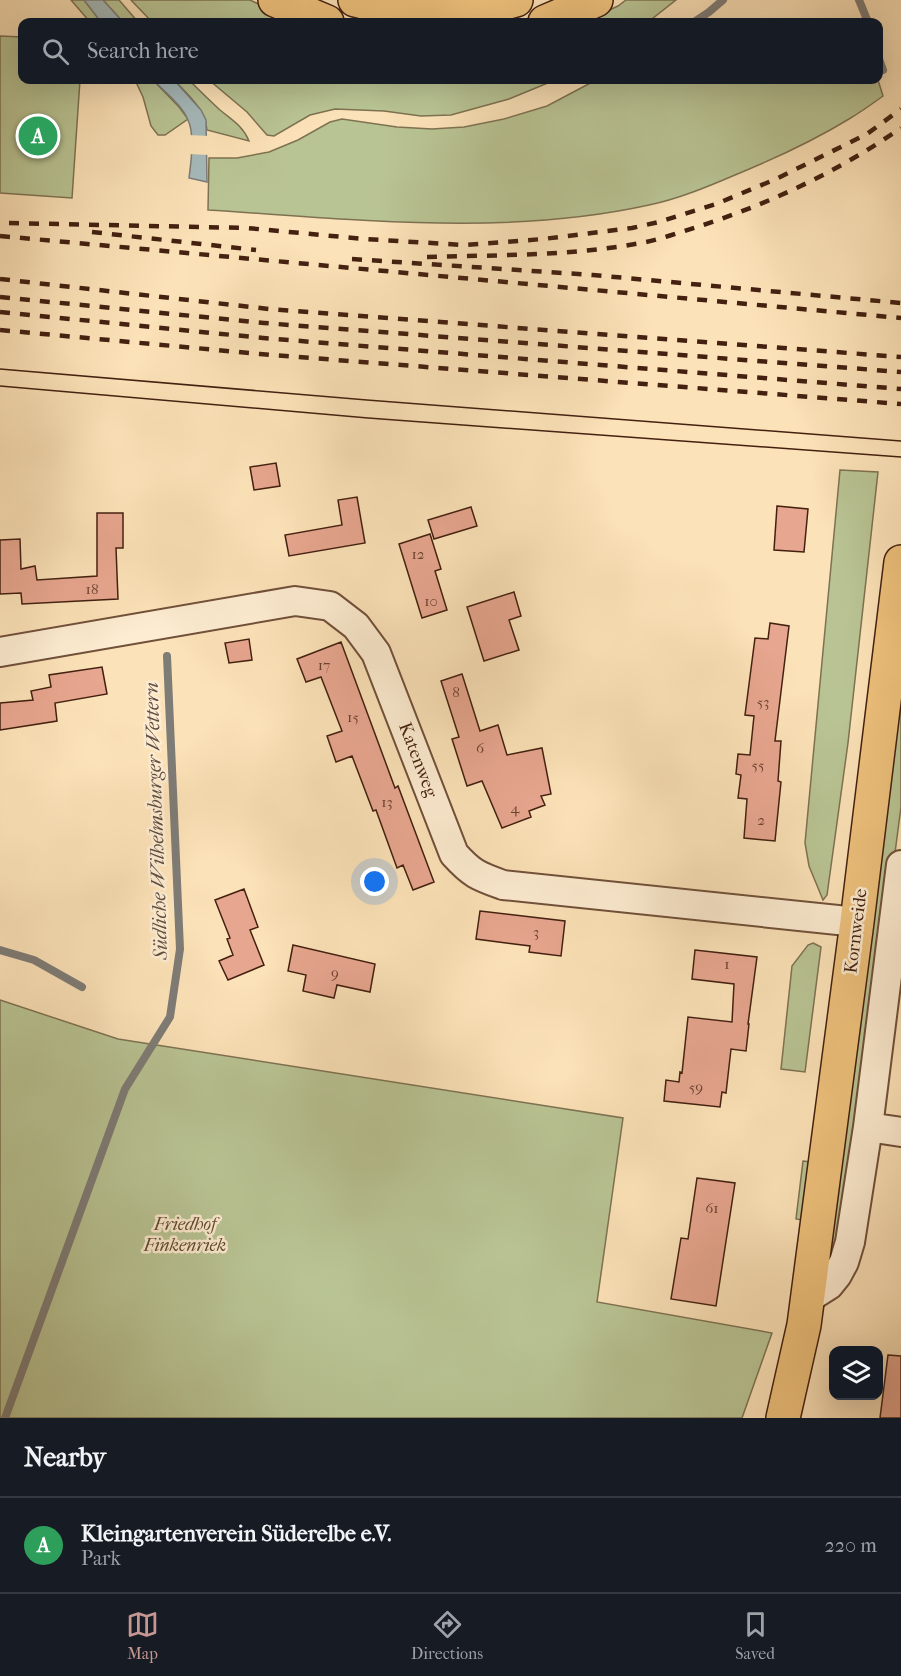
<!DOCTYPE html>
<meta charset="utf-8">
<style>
:root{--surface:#171b24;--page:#20242c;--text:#f1f3f6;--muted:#9ea1a6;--line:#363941;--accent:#c59692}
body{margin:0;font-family:"IM FELL French Canon",serif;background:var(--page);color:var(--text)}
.controls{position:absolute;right:18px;bottom:18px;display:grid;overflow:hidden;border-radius:12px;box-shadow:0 6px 24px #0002}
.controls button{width:54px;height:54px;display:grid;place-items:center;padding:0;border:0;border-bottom:2px solid var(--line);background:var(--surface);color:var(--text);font:30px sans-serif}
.you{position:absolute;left:375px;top:882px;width:21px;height:21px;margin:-15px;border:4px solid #fff;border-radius:50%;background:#1a73e8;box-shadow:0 0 0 9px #1a73e833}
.badge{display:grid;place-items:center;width:39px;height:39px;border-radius:50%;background:var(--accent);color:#fff;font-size:20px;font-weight:700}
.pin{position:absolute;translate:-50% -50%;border:3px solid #fff;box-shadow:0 2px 6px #0006}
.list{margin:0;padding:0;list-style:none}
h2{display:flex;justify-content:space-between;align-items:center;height:78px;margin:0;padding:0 24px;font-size:26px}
h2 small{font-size:20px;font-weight:400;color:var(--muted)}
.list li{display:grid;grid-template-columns:39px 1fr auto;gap:18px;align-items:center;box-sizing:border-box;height:96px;padding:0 24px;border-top:2px solid var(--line)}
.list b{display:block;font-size:22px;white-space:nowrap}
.list p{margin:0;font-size:20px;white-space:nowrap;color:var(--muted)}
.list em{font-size:20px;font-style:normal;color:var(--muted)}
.icon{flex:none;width:33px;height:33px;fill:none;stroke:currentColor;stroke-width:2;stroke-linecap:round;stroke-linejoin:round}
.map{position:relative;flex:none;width:901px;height:1418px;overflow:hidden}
.search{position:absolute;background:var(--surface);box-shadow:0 6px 24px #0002;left:18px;right:18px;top:18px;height:66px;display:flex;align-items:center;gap:15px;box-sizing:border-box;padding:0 21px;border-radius:12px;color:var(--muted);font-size:22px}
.sheet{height:174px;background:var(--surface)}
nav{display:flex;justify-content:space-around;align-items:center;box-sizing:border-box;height:84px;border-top:2px solid var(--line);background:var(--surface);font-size:16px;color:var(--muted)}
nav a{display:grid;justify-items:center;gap:3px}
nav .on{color:var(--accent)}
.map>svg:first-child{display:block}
.green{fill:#b9c494;stroke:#7e7252;stroke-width:1.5}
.water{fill:#a5babb;stroke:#7e7c77;stroke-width:1.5}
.pier{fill:#fce2b8}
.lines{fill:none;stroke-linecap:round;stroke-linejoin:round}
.stream{stroke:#7e7c77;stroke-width:8}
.building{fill:#e7a68f;stroke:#432010;stroke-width:1.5}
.minor-casing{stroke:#71503a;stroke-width:32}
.major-casing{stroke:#432010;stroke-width:36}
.highway-casing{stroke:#432010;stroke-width:36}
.minor{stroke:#fdecd1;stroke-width:28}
.major{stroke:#eec17c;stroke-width:33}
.highway{stroke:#eec17c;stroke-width:33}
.tram{stroke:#432010;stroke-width:1.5}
.rail{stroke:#432010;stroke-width:4.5;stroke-dasharray:10 10;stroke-linecap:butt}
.labels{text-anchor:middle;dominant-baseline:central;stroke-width:5;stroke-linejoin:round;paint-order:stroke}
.number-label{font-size:15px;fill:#6c4230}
.street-label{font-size:18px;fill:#432010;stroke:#fdecd1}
.park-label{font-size:18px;font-style:italic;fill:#604931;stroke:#fdecd1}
.water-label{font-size:20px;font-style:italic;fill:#604e43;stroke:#fdecd1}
</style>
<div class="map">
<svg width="901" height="1418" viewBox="0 0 901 1418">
<rect width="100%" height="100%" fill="#fce2b8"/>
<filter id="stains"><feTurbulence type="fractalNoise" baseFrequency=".00333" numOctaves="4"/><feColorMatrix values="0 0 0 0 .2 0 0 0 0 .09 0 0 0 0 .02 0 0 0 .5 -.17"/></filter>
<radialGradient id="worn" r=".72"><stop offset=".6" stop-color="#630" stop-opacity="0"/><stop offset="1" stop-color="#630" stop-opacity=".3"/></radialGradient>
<path class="green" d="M 71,0 L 84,0 L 101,22 L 90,22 Z
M 103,0 L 119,0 L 138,22 L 123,22 Z
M 131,0 L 250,0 L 296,22 L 152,22 Z
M 626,0 L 676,0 L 648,22 L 583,22 L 618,6 Z
M 0,36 L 22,37 L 22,80 L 80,80 L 72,198 L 0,193 Z
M 135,80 L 153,80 L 179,107 L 188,119 L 165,135 L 158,135 L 151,126 L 143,97 Z
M 174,80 L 189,80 C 199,90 209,100 220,110 C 232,120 243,126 249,141 L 207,130 C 205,109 188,95 174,80 Z
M 209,80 L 555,80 L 509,99 L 451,115 L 421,116 L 384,111 L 335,109 L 310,115 L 274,136 L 267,135 L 247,112 Z
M 596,80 L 878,80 L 883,96 C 872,104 861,112 849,119 C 813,141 774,159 735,175 C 707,187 678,199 649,205 C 504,237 354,219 208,210 L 209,158 L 237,158 L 269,152 L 298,140 L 330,122 L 342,119 L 397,127 L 432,129 L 464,127 L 504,119 L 547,106 Z
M 840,470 L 878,472 L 848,743 L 827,895 L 823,900 L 809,866 L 805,843 Z
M 901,699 L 901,807 L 844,1241 L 828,1262 Z
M 813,943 L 821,947 L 805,1072 L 781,1069 L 792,966 L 808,945 Z
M 0,1000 L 118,1039 L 623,1118 L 597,1302 L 772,1333 L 742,1418 L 0,1418 Z
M 803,1161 L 810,1162 L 802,1220 L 796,1219 Z"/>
<path class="water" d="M 84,0 L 103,0 L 123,22 L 101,22 Z
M 153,80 L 174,80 L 201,110 L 206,120 L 207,182 L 189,178 C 191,162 195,135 188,120 C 182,105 165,92 153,80 Z"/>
<path class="pier" d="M 188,135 L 210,136 L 210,155 L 188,154 Z"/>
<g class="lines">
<path class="stream" d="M 859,0 L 868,22
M 694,22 L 709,12 L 723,0
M 878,56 L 883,70
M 0,950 L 34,960 L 82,987
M 5,1418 L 125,1089 L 170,1017 L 180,949 L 167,656"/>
</g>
<path class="building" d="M 276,463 L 280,486 L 254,490 L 250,467 Z
M 357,497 L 365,543 L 289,556 L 285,535 L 342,525 L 338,500 Z
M 777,506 L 808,509 L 804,552 L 774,550 Z
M 471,507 L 477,526 L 434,539 L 428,520 Z
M 97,513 L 123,513 L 123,548 L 116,548 L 118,599 L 22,604 L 21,593 L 0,594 L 0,540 L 20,539 L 21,569 L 35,566 L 37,580 L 97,576 Z
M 430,534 L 441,569 L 435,571 L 447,610 L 422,618 L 399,544 Z
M 514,592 L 521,616 L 509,620 L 519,650 L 484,661 L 467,607 Z
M 770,623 L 789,626 L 775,741 L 781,741 L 778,781 L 781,782 L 775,841 L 744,838 L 747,799 L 738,798 L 741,775 L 736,774 L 738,754 L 750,755 L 754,716 L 745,715 L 755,638 L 768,639 Z
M 249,639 L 252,660 L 229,663 L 225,643 Z
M 341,642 L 395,788 L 398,786 L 434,882 L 413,890 L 403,865 L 397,868 L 376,810 L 373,811 L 352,756 L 336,762 L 327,736 L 342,731 L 321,677 L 306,682 L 297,659 Z
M 102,667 L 107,694 L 55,703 L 57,721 L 0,730 L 0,703 L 33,700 L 31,691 L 51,687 L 49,675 Z
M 462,674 L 480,731 L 498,725 L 507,755 L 542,748 L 551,794 L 541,796 L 545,805 L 529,811 L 531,817 L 502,828 L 482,781 L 467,786 L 452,739 L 459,737 L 441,681 Z
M 244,889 L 258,927 L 250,930 L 264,965 L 228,980 L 219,961 L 233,955 L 227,939 L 230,938 L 215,900 Z
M 480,911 L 565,921 L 561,956 L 529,952 L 530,946 L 476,939 Z
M 293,945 L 375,964 L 370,992 L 337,985 L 334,998 L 303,991 L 306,975 L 288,971 Z
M 695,950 L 757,957 L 748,1024 L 749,1024 L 746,1051 L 731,1049 L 726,1093 L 722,1092 L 720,1107 L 664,1101 L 666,1080 L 679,1082 L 680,1072 L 682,1073 L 688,1017 L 732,1022 L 734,984 L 692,979 Z
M 697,1178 L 735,1183 L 716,1306 L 671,1299 L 681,1238 L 688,1239 Z
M 888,1355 L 901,1356 L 901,1418 L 880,1418 Z"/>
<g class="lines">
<g class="minor-casing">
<path id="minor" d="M 0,652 L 295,601 L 330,606 L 356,626 L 376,653 L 454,854 C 472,874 478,876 503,885 L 857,922
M 868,1127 L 901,1132
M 807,1299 L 829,1285 L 837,1275 L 844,1262 L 850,1242 L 868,1127 L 901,865"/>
</g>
<g class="major-casing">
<path id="major" d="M 783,1418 L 804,1325 L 857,922 L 901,562"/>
</g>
<g class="highway-casing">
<path id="highway" d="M 275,0 L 327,22
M 355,0 C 411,16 460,16 516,0
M 545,22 L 596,0"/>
</g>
<use href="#minor" class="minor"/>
<use href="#major" class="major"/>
<use href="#highway" class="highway"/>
<path class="tram" d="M 0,369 L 367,400 L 901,441
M 0,386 L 368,418 L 901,457"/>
<path class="rail" d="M 9,223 L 247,228 L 364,239 L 464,245 L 543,239 L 632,228 L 659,222 L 716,204 L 776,179 L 867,134 L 901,109
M 92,232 L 256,250
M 0,236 L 901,318
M 427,257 C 496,255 567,256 635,244 C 656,241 677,233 697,227 C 769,204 839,171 901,128
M 352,259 L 593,275 L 901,303
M 0,279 L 269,309 L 901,357
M 0,297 L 264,323 L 901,372
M 0,312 L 263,338 L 901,389
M 0,330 L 260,354 L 901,404"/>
</g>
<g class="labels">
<g class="number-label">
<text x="418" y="554">12</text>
<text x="92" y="589">18</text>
<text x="431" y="601">10</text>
<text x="324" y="665">17</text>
<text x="456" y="692">8</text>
<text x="763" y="702">53</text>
<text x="353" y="717">15</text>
<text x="480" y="748">6</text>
<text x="758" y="765">55</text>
<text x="387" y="802">13</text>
<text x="515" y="808">4</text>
<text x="761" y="820">2</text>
<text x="536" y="932">3</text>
<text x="727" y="964">1</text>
<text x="335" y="973">9</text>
<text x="696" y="1087">59</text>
<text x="712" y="1208">61</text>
</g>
<g class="street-label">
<text transform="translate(418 760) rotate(69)">Katenweg</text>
<text transform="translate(856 931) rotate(-83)">Kornweide</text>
</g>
<g class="park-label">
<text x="185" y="1224">Friedhof<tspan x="185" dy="21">Finkenriek</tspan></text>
</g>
<g class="water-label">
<text transform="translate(156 821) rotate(-92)">Südliche Wilhelmsburger Wettern</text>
</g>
</g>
<rect width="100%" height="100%" filter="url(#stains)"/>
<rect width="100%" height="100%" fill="url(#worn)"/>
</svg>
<div class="controls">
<button><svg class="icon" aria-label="layers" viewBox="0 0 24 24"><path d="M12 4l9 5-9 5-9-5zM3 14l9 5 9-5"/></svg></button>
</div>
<div class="you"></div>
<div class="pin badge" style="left:38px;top:136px;background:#2e9e5b">A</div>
<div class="search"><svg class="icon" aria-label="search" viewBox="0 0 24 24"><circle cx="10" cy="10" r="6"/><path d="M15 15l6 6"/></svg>Search here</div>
</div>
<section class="sheet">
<h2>Nearby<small></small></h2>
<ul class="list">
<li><span class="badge" style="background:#2e9e5b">A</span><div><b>Kleingartenverein Süderelbe e.V.</b><p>Park</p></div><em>220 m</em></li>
</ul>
</section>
<nav>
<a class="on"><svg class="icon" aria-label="map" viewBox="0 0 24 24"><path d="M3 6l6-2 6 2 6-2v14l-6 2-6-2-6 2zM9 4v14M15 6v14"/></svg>Map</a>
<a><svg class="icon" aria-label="directions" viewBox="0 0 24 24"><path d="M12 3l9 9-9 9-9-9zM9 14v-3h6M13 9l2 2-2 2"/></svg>Directions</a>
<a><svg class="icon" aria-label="saved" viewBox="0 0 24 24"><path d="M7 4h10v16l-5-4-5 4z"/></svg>Saved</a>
</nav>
